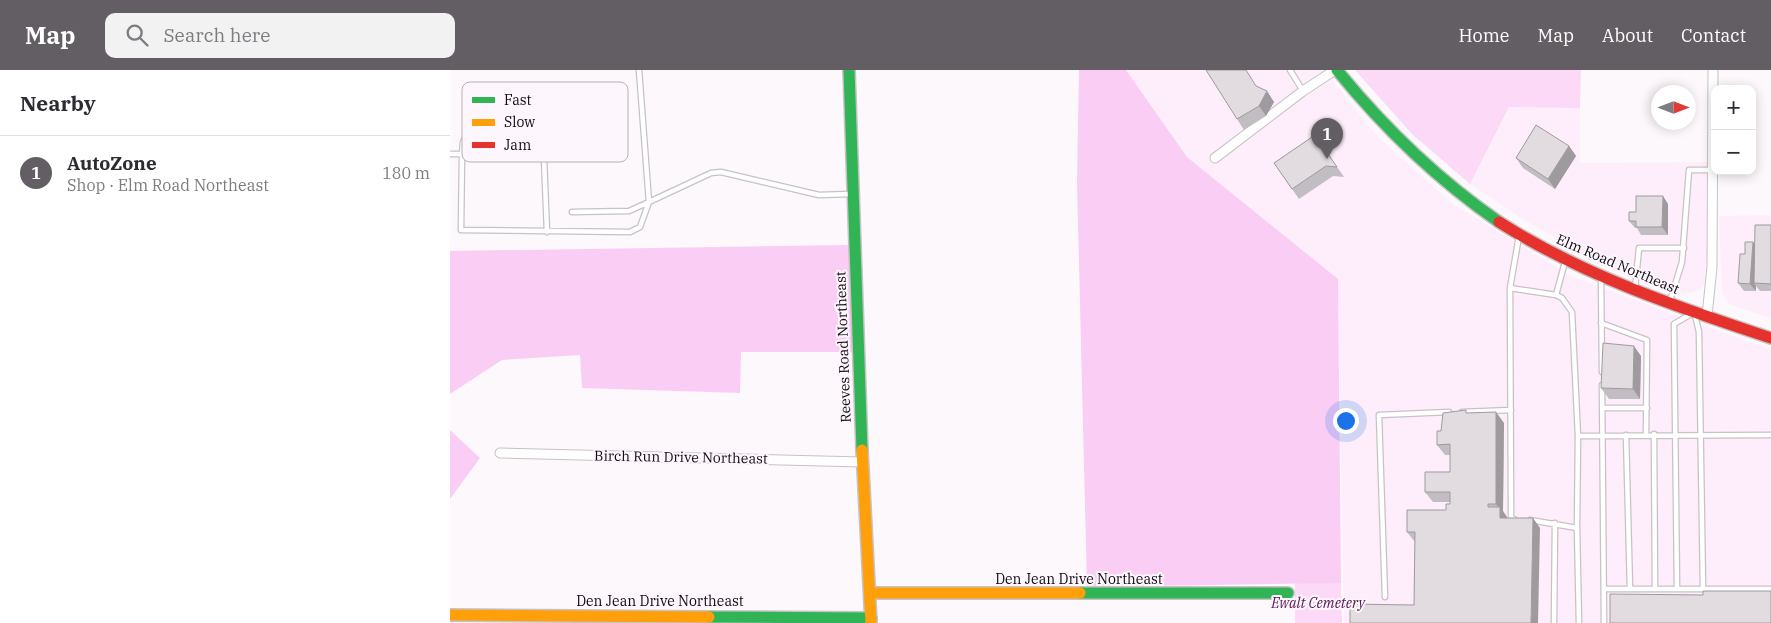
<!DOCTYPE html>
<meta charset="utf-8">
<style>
:root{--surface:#fff;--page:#f2f2f3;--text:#2b2b33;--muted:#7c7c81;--line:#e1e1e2;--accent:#635e63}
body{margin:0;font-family:"IBM Plex Serif",serif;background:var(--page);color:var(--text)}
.controls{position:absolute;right:15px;top:15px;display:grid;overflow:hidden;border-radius:10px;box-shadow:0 2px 12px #0003}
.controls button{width:45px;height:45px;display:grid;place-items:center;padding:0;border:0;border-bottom:1px solid var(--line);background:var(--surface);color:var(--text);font:25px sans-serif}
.compass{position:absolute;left:1201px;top:15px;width:45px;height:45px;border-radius:50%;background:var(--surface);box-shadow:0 2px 12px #0003;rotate:90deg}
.you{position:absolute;left:895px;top:350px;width:18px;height:18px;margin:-12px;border:4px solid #fff;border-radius:50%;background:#1a73e8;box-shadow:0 0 0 8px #1a73e833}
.badge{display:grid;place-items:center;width:32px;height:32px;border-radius:50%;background:var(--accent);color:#fff;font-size:16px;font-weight:700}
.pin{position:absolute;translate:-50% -41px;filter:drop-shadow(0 1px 2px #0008)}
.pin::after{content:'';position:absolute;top:26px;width:18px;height:15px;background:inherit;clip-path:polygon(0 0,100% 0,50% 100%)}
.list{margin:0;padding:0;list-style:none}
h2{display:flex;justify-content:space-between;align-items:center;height:65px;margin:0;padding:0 20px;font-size:21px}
h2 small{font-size:16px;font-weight:400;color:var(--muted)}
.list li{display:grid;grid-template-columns:32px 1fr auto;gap:15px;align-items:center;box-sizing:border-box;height:75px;padding:0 20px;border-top:1px solid var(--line)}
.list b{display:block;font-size:19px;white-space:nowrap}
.list p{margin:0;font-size:16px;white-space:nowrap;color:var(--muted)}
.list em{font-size:16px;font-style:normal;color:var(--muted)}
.icon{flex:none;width:28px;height:28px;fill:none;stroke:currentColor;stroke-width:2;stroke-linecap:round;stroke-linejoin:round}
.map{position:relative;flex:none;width:1321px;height:553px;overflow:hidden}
header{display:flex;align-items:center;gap:30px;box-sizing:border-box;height:70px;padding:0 25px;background:var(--accent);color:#fff}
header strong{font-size:24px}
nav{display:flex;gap:28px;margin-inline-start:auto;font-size:18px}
.search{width:350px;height:45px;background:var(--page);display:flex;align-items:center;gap:12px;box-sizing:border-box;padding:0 18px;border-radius:10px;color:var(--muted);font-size:19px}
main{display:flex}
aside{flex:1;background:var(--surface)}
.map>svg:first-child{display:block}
.built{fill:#feeefb}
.green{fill:#fbd9f7}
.forest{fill:#facdf5}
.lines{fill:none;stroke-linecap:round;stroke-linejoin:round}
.lane-casing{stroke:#c7c2c6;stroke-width:7}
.street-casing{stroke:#c7c2c6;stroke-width:11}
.fast-casing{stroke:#c7c2c6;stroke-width:14}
.slow-casing{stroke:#c7c2c6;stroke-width:14}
.jam-casing{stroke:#c7c2c6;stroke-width:14}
.lane{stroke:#fffeff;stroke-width:4.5}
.street{stroke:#fffeff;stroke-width:9}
.fast{stroke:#30b455;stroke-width:11}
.slow{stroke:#ff9f0a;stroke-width:11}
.jam{stroke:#e5322d;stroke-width:11}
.wall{fill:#c2bdc2}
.shaded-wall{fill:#9e9a9e}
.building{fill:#e2dce1;stroke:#9e9a9e}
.labels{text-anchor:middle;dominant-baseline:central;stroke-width:4;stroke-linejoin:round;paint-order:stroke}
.street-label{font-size:14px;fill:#110b11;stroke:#fef6fd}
.park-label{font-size:14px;font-style:italic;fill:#571353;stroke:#fef6fd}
.key{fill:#fef6fd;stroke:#b7b0b6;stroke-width:1}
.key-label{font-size:14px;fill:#110b11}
</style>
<header>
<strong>Map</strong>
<div class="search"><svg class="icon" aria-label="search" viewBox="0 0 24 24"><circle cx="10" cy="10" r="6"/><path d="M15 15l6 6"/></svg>Search here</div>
<nav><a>Home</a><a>Map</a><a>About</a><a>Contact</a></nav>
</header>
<main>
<aside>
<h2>Nearby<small></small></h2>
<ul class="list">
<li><span class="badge">1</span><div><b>AutoZone</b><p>Shop · Elm Road Northeast</p></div><em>180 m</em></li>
</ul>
</aside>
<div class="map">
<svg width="1321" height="553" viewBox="0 0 1321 553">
<rect width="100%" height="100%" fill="#fcf8fc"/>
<path class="built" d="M 676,0 L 874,0 L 927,66 L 1003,134 L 1123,207 L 1321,280 L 1321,553 L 894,553 L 888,209 L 737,87 Z
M 1059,37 L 1130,38 L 1130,93 L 1257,92 L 1257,184 L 1255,213 L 1248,221 L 1232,224 L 1148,190 L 1074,150 L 1020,114 Z
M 1321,145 L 1321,249 L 1278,233 L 1272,222 L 1269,146 Z"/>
<path class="green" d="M 905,0 L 1131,0 L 1130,38 L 1059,37 L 1020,114 L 962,64 Z
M 845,513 L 891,513 L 892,553 L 845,553 Z"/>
<path class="forest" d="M 629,0 L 676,0 L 737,87 L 888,209 L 891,513 L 637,517 L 627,112 Z
M 400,175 L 403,282 L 291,282 L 290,323 L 132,318 L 130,285 L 52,290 L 0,324 L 0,181 Z
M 0,360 L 30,388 L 0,429 Z"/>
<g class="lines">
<g class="lane-casing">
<path id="lane" d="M 840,0 L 853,21
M 0,84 L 12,84 L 11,160 L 180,162 L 190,157 L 199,132 L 261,103 L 271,102 L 369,125 L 401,124
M 12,84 L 13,72 L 18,62 L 30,57 L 87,59 L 93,64 L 97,162
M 122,142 L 179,141 L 199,132 L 189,0
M 1151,208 L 1152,302
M 1060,218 L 1106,225 L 1112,228 L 1122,242 L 1128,366 L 1321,365
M 1185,219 L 1189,178 L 1234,178
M 1106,225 L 1115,192
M 1220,231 L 1232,192 L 1239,100 L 1262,100
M 1245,245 L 1249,262 L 1253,519
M 1151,253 L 1197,270 L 1196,364
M 1152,315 L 1154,553
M 1152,338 L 1197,338
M 1012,342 L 1061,340
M 1204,364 L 1205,519
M 1176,365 L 1180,519
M 1064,449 L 1061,449 L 1061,437 L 1060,218 L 1069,166
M 1080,450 L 1127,458 L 1129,553
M 1127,458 L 1128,366
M 1154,519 L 1321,519
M 1227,519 L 1224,254 L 1241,244
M 935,527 L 929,345 L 999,342
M 1104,553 L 1105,453"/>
</g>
<g class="street-casing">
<path id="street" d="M 765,88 L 853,21 L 885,0
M 1257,246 L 1262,197 L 1263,0
M 50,383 L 412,392"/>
</g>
<g class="fast-casing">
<path id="fast" d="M 399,0 L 412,380
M 887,0 C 935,59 987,109 1049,152
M 630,523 L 838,523
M 259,547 L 421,548"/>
</g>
<g class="slow-casing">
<path id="slow" d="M 412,380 L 421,553
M 420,523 L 630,523
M 0,545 L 259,547"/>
</g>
<g class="jam-casing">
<path id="jam" d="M 1049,152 C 1134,206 1227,237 1321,268"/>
</g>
<use href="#lane" class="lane"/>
<use href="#street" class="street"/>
<use href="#fast" class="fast"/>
<use href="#slow" class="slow"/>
<use href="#jam" class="jam"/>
</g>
<path class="wall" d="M 807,16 L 824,32 L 816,46 L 794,60 L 787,49 Z
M 865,65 L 894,107 L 883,106 L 849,129 L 824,93 Z
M 1119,76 L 1126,86 L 1105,119 L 1073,98 L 1066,88 Z
M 1218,134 L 1218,165 L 1191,165 L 1187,158 L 1185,158 L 1179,151 L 1186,142 Z
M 1321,155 L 1321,221 L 1310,221 L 1306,216 L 1306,221 L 1294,221 L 1288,213 L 1295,184 L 1303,172 L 1304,173 Z
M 1191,286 L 1190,329 L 1159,329 L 1151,318 Z
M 1018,343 L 1054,353 L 1053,441 L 1057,448 L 1090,458 L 964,535 L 965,472 L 957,462 L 996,440 L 1000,434 L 1000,432 L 983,432 L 975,422 L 1000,402 L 1000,385 L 995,385 L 987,375 L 991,361 Z"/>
<path class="shaded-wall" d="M 817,21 L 824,32 L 816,46 L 809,36 Z
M 1119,76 L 1126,86 L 1105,119 L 1098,109 Z
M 1213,126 L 1218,134 L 1218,165 L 1212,157 Z
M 1303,172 L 1309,180 L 1304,213 L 1306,216 L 1306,221 L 1300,214 Z
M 1184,276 L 1191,286 L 1190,329 L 1183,319 Z
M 1046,342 L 1054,353 L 1053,441 L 1057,447 L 1057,458 L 1050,448 L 1050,440 L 1046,434 Z
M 1083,448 L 1090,458 L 1088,553 L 1081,553 Z"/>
<path class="building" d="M 756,0 L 796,0 L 806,16 L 817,21 L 809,36 L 787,49 Z
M 1086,55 L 1119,76 L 1098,109 L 1066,88 Z
M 865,65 L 887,97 L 876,96 L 842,119 L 824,93 Z
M 1186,126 L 1213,126 L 1212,157 L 1186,157 L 1186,151 L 1179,151 L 1179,142 L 1186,142 Z
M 1305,155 L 1321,155 L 1321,214 L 1304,213 Z
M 1295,172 L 1303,172 L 1300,214 L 1288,213 L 1290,184 L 1295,184 Z
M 1153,273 L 1184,276 L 1183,319 L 1151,318 Z
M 1016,340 L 1016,343 L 1046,342 L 1046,434 L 1038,434 L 1038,437 L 1050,437 L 1050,448 L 1083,448 L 1081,553 L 900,553 L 900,534 L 964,535 L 965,462 L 957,462 L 957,440 L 996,440 L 996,434 L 1000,434 L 1000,422 L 975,422 L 975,402 L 1000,402 L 1000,374 L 987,375 L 987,361 L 991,361 L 993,343 Z
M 1253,521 L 1321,521 L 1321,553 L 1160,553 L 1160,524 L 1253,525 Z"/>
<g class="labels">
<g class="street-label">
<text transform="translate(1168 194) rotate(23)">Elm Road Northeast</text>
<text transform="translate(393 277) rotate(-92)">Reeves Road Northeast</text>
<text transform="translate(231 387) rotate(1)">Birch Run Drive Northeast</text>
<text x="629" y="509">Den Jean Drive Northeast</text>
<text x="210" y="531">Den Jean Drive Northeast</text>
</g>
<g class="park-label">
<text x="868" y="533">Ewalt Cemetery</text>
</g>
</g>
<rect x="12" y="12" width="166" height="80" rx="8" class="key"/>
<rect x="22" y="27" width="23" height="6" fill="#30b455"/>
<rect x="22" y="49" width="23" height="7" fill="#ff9f0a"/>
<rect x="22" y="72" width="23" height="6" fill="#e5322d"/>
<g class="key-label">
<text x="54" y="35">Fast</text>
<text x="54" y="57">Slow</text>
<text x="54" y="80">Jam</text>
</g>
</svg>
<div class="controls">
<button>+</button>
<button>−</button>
</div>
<svg class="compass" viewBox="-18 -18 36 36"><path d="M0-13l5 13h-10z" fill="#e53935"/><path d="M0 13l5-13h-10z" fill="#7c7c81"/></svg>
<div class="you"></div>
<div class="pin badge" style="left:877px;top:89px">1</div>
</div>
</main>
